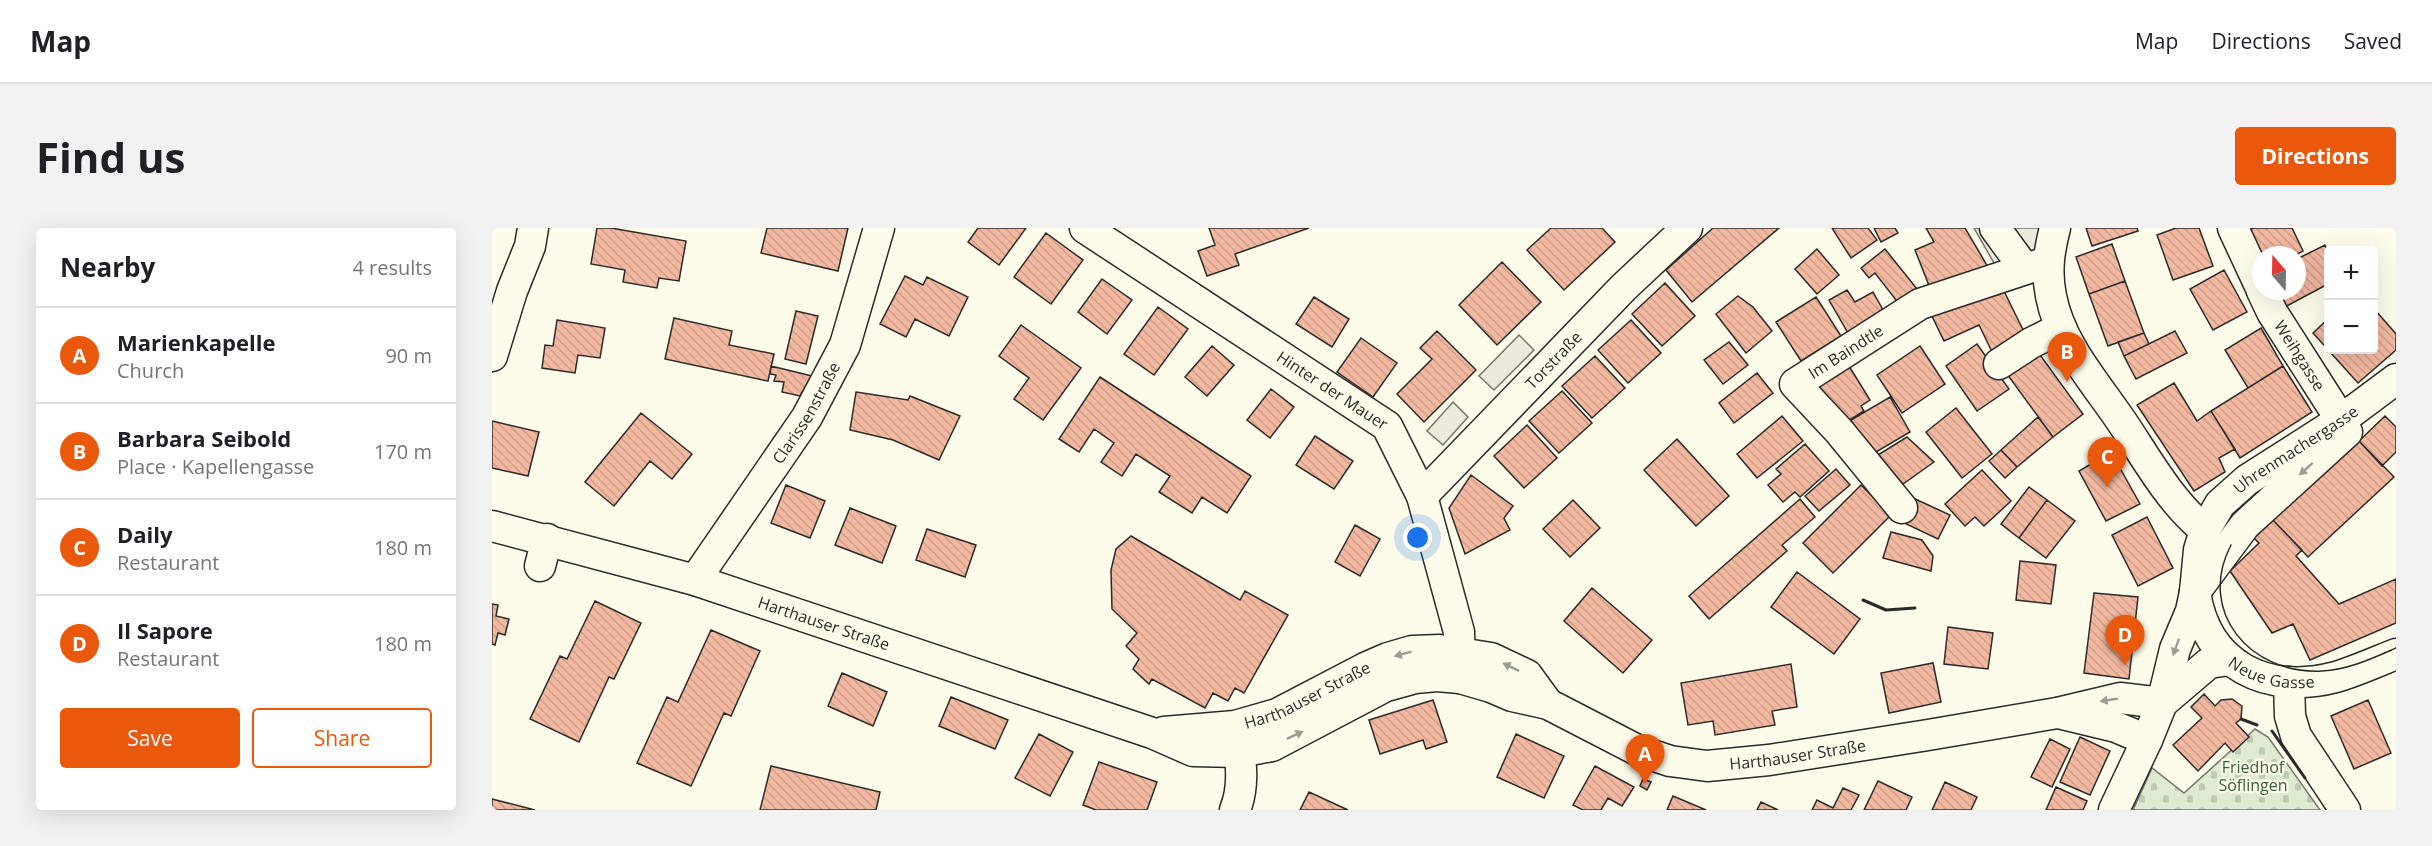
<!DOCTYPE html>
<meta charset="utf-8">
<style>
:root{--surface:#fff;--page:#f2f2f2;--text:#202124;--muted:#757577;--line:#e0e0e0;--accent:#ea580c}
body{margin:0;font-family:"Open Sans",sans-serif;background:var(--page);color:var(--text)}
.controls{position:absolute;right:18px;top:18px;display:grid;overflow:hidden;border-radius:6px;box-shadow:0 6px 24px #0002}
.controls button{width:54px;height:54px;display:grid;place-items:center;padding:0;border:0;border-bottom:2px solid var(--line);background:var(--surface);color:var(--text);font:30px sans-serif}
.compass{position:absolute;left:1760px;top:18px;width:54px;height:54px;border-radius:50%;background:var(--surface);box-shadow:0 6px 24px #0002;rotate:340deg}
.you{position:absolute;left:926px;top:310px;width:21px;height:21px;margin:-15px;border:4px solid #fff;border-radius:50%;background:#1a73e8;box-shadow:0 0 0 9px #1a73e833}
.badge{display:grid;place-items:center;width:39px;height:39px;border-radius:50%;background:var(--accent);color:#fff;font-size:20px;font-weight:700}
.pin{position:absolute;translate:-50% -50px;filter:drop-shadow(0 2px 3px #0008)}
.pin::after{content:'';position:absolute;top:32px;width:21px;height:18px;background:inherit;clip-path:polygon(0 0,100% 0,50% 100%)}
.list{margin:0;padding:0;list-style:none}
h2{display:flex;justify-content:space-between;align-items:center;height:78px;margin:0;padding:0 24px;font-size:26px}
h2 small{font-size:20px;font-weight:400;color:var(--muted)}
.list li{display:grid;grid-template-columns:39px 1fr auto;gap:18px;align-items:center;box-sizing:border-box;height:96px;padding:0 24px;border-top:2px solid var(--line)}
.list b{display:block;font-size:22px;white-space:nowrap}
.list p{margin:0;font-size:20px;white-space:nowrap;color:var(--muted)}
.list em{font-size:20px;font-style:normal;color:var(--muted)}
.actions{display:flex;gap:12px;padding:18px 24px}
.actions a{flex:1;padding:14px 0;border:2px solid var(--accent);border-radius:6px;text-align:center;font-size:21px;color:var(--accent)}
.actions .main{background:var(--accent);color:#fff}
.map{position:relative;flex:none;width:1904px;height:582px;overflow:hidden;border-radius:6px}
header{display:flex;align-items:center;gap:36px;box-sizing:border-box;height:84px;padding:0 30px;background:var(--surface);border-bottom:2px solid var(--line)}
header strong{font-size:28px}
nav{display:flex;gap:33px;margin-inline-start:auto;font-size:21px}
.intro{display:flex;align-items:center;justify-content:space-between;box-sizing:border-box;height:144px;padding:0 36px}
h1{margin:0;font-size:42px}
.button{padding:15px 27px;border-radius:6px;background:var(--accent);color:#fff;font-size:21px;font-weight:700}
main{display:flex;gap:36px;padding:0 36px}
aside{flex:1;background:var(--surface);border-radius:6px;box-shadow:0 6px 24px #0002}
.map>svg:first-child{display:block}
.cemetery{fill:url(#cemetery-stones);stroke:#74746e;stroke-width:1.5}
.parking{fill:#eceadb;stroke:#74746e;stroke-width:1.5}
.building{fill:url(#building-back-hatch);stroke:#2b2b2b;stroke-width:1.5}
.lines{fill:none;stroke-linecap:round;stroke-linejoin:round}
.minor-casing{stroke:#2b2b2b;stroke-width:33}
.minor{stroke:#fdfbea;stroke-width:30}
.tram{stroke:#2b2b2b;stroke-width:1.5}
.wall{stroke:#2b2b2b;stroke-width:3}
.oneway{fill:#9e9d94}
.labels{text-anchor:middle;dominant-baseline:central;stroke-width:4.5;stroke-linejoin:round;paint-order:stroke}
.street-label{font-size:16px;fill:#2b2b2b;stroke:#fdfbea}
.park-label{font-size:16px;fill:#34623c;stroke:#fdfbea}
</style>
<header>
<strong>Map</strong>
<nav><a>Map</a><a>Directions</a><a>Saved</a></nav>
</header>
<div class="intro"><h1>Find us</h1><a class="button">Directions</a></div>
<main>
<aside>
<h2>Nearby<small>4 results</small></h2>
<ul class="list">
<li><span class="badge">A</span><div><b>Marienkapelle</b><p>Church</p></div><em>90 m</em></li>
<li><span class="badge">B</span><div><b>Barbara Seibold</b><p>Place · Kapellengasse</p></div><em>170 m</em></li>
<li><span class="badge">C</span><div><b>Daily</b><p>Restaurant</p></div><em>180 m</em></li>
<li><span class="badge">D</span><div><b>Il Sapore</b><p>Restaurant</p></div><em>180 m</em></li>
</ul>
<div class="actions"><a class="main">Save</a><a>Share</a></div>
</aside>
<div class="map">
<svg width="1904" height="582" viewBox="0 0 1904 582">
<defs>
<pattern id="cemetery-stones" width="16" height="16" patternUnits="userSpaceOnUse" patternTransform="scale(1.5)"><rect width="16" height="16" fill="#deebd1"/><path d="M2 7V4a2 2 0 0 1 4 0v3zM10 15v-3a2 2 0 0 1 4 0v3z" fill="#bfcab4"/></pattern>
<pattern id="building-back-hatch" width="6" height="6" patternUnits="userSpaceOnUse" patternTransform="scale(1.5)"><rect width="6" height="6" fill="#f2b8a0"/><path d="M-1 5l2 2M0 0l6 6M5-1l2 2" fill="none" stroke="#d09e8a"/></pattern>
</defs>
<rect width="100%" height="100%" fill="#fdfbea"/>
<path class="cemetery" d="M 1763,501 L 1776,509 L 1828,582 L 1641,582 L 1660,540 L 1692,565 Z"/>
<path class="parking" d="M 1482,0 L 1563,0 L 1555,34 L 1510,49 Z
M 1027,107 L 1042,122 L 1002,162 L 987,148 Z
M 961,174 L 976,189 L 951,217 L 935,203 Z"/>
<path class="building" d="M 105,0 L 119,0 L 194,13 L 187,53 L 167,50 L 165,60 L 131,54 L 133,42 L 99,36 Z
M 275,0 L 356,0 L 346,43 L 269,25 Z
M 486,0 L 534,0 L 507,37 L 476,14 Z
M 717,0 L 817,0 L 743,26 L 747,37 L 715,48 L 706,23 L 723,17 Z
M 1059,0 L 1110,0 L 1123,14 L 1072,62 L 1035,22 Z
M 1221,0 L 1287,0 L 1200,74 L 1174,42 Z
M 1340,0 L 1376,0 L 1385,12 L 1359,30 Z
M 1382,0 L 1403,0 L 1406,5 L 1389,14 Z
M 1434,0 L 1473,0 L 1496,39 L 1438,60 L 1423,22 L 1442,14 Z
M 1594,0 L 1645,0 L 1646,3 L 1600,18 Z
M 1684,0 L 1707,0 L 1721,38 L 1681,52 L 1665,7 Z
M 1762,0 L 1800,0 L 1811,23 L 1804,27 L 1769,27 L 1751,5 Z
M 554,5 L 591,32 L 559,76 L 522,49 Z
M 1620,16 L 1633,53 L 1597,66 L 1584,29 Z
M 1833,17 L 1836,24 L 1836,56 L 1789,81 L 1780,63 L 1805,63 L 1805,31 Z
M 1325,21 L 1347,47 L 1325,66 L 1303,41 Z
M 1393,21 L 1429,66 L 1411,81 L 1383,45 L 1377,50 L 1369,40 Z
M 1010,34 L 1049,74 L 1005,117 L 967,77 Z
M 1732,42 L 1755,84 L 1721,102 L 1698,61 Z
M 413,48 L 431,57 L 435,49 L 476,69 L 457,108 L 423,91 L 414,109 L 388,96 Z
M 610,51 L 640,72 L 615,106 L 586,84 Z
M 1633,53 L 1652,105 L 1616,118 L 1597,66 Z
M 1173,55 L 1203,88 L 1170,118 L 1140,86 Z
M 1508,55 L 1536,112 L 1503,130 L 1487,97 L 1452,113 L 1439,86 Z
M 1355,62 L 1363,74 L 1381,64 L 1396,91 L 1360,112 L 1337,72 Z
M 1246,68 L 1261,79 L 1280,103 L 1254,125 L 1224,86 Z
M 822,69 L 857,91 L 840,119 L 804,96 Z
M 1324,69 L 1349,108 L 1309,133 L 1284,94 Z
M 666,79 L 696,101 L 662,147 L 632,126 Z
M 304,83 L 326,88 L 314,136 L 293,131 Z
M 1884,83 L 1904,106 L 1904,122 L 1866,155 L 1821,105 L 1836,91 L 1836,122 L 1882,122 L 1882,85 Z
M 182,90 L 240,103 L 237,117 L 282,126 L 276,153 L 173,131 Z
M 65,92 L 113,100 L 108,130 L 86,127 L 83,145 L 50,140 L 53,117 L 61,118 Z
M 1139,92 L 1169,125 L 1136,155 L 1106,122 Z
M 529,97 L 589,140 L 551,192 L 522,171 L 537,150 L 507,128 Z
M 1769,100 L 1791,138 L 1756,160 L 1733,122 Z
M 945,103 L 984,142 L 932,194 L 905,166 L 940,131 L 928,120 Z
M 1683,103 L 1695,125 L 1644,151 L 1632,128 Z
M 1652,105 L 1657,116 L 1632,128 L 1626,114 Z
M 869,110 L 905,135 L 881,169 L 845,144 Z
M 1237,114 L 1256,137 L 1231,156 L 1212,132 Z
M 1485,116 L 1517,161 L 1485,183 L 1454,138 Z
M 720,118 L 742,137 L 715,168 L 693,149 Z
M 1428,118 L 1453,156 L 1410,185 L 1385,147 Z
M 1543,120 L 1591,186 L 1561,209 L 1512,142 Z
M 1103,128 L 1133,160 L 1100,190 L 1070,158 Z
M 279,138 L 320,148 L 308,168 L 290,164 L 292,154 L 282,153 L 284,147 L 278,146 Z
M 1357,138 L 1378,172 L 1369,178 L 1372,183 L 1348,198 L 1323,159 Z
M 1791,138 L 1820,184 L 1748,230 L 1719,183 Z
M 1265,145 L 1281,165 L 1242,195 L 1227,175 Z
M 608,149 L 759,248 L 735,285 L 710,269 L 700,285 L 667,264 L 678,248 L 644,226 L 630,248 L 609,234 L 622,215 L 602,201 L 587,224 L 567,211 Z
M 1682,155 L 1705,193 L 1719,183 L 1743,221 L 1727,230 L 1733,244 L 1702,263 L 1645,177 Z
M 779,161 L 802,179 L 778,210 L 755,192 Z
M 1070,163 L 1100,195 L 1067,225 L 1037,193 Z
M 364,164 L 416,172 L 418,168 L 468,188 L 447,232 L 401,212 L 358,202 Z
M 1398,169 L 1418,204 L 1379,227 L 1359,192 Z
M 1464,180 L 1500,226 L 1470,250 L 1434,204 Z
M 149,185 L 200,226 L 180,251 L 158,233 L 122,278 L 93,254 Z
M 1290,188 L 1311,213 L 1265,250 L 1245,226 Z
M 1893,188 L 1904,199 L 1904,224 L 1890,238 L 1867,213 Z
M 1546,189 L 1561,209 L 1525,239 L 1509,222 Z
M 0,193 L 47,204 L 36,248 L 0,240 Z
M 1035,197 L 1065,230 L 1032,260 L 1002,228 Z
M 823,208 L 861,233 L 842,261 L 804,237 Z
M 1415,209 L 1442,234 L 1411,256 L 1386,227 Z
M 1185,211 L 1237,268 L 1204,298 L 1152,242 Z
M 1865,211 L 1902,249 L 1816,329 L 1780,291 Z
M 1313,216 L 1337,243 L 1308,269 L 1303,264 L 1291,274 L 1276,257 L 1289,246 L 1284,241 Z
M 1509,222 L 1525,239 L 1513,250 L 1497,233 Z
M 1619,224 L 1648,276 L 1614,293 L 1587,243 Z
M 1344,241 L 1358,257 L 1327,283 L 1313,268 Z
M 1490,242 L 1519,273 L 1492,298 L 1483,289 L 1473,298 L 1453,276 Z
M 979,247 L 1021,278 L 1012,290 L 1018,302 L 973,326 L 957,280 Z
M 294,257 L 333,273 L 318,310 L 279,295 Z
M 1369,257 L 1399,287 L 1341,345 L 1311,315 Z
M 1537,259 L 1555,272 L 1527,310 L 1509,296 Z
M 1421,270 L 1458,287 L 1446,311 L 1410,294 Z
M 1308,271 L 1323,289 L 1290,317 L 1295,323 L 1217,391 L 1197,368 Z
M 1081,272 L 1108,300 L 1078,329 L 1051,301 Z
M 1555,272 L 1583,293 L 1554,330 L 1527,310 Z
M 358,280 L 404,298 L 390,335 L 343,317 Z
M 1655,289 L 1681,340 L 1646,358 L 1620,307 Z
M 1780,291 L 1810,322 L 1804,328 L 1847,376 L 1904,351 L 1904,395 L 1818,432 L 1801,396 L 1780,405 L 1738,343 L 1767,315 L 1761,309 Z
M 863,297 L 888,311 L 868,348 L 843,334 Z
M 435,301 L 484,317 L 473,349 L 424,332 Z
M 1399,304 L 1430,312 L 1441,328 L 1439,343 L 1391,330 Z
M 639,308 L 748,372 L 753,363 L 796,387 L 752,465 L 743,460 L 736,473 L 721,465 L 713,480 L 660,451 L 657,456 L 641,441 L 647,431 L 634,418 L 645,405 L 620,381 L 619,342 L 624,321 Z
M 1528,333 L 1564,337 L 1559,376 L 1524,372 Z
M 1305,344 L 1368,391 L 1342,426 L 1279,379 Z
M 1100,360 L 1160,412 L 1131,445 L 1072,393 Z
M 1602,365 L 1646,369 L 1637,451 L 1592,445 Z
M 103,373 L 149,395 L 122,451 L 117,449 L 87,514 L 38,491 L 68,428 L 75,431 Z
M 0,376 L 6,377 L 4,388 L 17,391 L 13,407 L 6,405 L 3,417 L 0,416 Z
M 1456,399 L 1501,405 L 1496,441 L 1452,436 Z
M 219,402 L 268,423 L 239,488 L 232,485 L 199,558 L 145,535 L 175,469 L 186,474 Z
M 1441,435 L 1449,474 L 1397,485 L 1389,445 Z
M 1299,436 L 1305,479 L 1280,483 L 1283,497 L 1223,507 L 1221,493 L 1196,497 L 1189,455 Z
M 350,445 L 395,464 L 381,498 L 336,478 Z
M 1712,466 L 1723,478 L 1729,472 L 1740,471 L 1750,478 L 1749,491 L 1744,495 L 1757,509 L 1741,524 L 1733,515 L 1706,543 L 1681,517 L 1710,490 L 1699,479 Z
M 459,469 L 516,492 L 503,521 L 447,498 Z
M 941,472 L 955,514 L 934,521 L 931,512 L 888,526 L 877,492 Z
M 1876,472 L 1899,525 L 1862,541 L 1839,488 Z
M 547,506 L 581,524 L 558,568 L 523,550 Z
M 1024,506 L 1072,528 L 1052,570 L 1005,549 Z
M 1588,509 L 1618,523 L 1598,567 L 1568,554 Z
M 1558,511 L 1578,521 L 1560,559 L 1539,549 Z
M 607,534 L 665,554 L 655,582 L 604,582 L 591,577 Z
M 279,538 L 388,564 L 384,582 L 268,582 Z
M 1103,538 L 1142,559 L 1130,578 L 1116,570 L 1109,582 L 1091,582 L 1081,577 Z
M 1151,551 L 1159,554 L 1155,562 L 1148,558 Z
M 1386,553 L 1420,569 L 1414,582 L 1372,582 Z
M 1453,554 L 1485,569 L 1479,582 L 1440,582 Z
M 1564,559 L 1595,573 L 1591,582 L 1554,582 Z
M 1351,560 L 1367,567 L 1359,582 L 1320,582 L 1325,572 L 1341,580 Z
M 817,564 L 856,582 L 808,582 Z
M 1181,568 L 1214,582 L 1175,582 Z
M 0,571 L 43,582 L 0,582 Z
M 1269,574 L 1286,582 L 1265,582 Z"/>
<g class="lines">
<g class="minor-casing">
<g id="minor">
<path id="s1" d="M 593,0 L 895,198 L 930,268 L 967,404 L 968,450"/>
<path d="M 1503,0 L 1533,41"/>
<path d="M 1563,0 C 1557,23 1554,44 1559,68 C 1568,116 1603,154 1630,194 C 1655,231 1678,274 1713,302"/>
<path d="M 1741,0 L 1769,60"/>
<path id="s2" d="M 1770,63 L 1780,84 L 1849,192"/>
<path d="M 0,128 L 20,63 L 38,18 L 41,0"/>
<path d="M 1507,136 L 1539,115 L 1569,100"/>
<path id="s3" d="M 930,268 L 1132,59 L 1195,0"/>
<path id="s4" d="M 1410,280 L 1347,203 L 1303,156 L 1428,76 L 1555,34"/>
<path id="s5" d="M 0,298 L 203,352 L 660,505 L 701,523 L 747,524 L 780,518 L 894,458 L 923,450 L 945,448 L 968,450 L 999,459 L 1020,468 L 1056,476 L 1145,522 L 1178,533 L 1215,538 L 1277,532 L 1436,507 L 1565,485 L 1628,470 L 1670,475"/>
<path d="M 48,338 L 55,311"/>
<path id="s6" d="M 203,352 L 315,189 L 353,117 L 387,0"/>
<path d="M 1703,364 L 1753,297 L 1855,204"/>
<path id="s7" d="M 1703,364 C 1714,438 1775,467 1844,449 C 1864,443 1884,434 1904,426"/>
<path d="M 1797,454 L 1798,488 L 1804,508 L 1853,582"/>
<path d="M 1670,475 L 1717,435 L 1737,432"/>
<path d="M 1566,485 L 1624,499 L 1655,512"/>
<path id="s8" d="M 672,504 L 743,498 L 785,486 L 873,440 L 896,430 L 920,423 L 948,422 L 999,430 L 1035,447 L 1056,476"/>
<path d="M 743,582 C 753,557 749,531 744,505"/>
<path id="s9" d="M 1622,582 L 1655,512 L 1670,475 L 1683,421 L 1699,383 L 1703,364 L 1707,322 L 1713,302 L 1728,276 L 1755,252 L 1849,192 L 1904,151"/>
</g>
</g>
<use href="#minor" class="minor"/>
<path class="tram" d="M 1739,317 C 1704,384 1759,447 1830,443 C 1856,442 1881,430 1904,420"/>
<path class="wall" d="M 1371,372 L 1394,382 L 1423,380
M 1749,491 L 1765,497
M 1780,503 L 1813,550"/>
</g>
<defs><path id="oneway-solid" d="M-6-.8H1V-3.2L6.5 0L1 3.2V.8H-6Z" transform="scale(1.5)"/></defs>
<g class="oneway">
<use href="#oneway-solid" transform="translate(1814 241) rotate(138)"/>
<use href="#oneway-solid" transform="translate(1684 419) rotate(110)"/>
<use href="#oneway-solid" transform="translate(911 426) rotate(165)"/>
<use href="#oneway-solid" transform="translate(1019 439) rotate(-154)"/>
<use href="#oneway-solid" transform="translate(1617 472) rotate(171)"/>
<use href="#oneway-solid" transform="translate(803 507) rotate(-25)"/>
</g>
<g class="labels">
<g class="street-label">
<text stroke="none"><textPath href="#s4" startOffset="224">Im Baindtle</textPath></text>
<text stroke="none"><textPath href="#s2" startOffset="75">Weihgasse</textPath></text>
<text stroke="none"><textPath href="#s3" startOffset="189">Torstraße</textPath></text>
<text stroke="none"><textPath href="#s1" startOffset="296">Hinter der Mauer</textPath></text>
<text stroke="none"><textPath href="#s6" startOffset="201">Clarissenstraße</textPath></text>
<text stroke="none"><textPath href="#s9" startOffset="420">Uhrenmachergasse</textPath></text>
<text stroke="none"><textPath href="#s5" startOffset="346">Harthauser Straße</textPath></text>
<text stroke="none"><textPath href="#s7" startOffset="123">Neue Gasse</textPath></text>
<text stroke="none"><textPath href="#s8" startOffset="150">Harthauser Straße</textPath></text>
<text stroke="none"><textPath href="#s5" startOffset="1376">Harthauser Straße</textPath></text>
</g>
<g class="park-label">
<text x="1761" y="539">Friedhof<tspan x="1761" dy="18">Söflingen</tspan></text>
</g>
</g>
</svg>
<div class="controls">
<button>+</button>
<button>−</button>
</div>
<svg class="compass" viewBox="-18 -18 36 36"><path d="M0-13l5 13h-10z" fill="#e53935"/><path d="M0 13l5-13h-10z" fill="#757577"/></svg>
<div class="you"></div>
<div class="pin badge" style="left:1153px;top:556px">A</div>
<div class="pin badge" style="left:1575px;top:154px">B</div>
<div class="pin badge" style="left:1615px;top:259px">C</div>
<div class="pin badge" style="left:1633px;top:437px">D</div>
</div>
</main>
